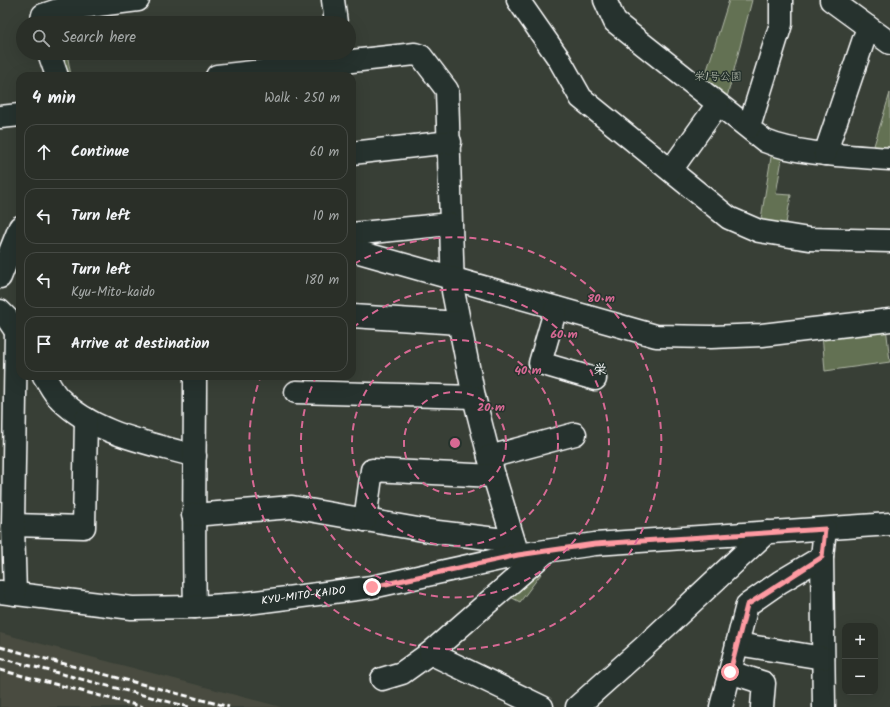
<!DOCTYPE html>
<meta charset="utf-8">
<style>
:root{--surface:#2a2f28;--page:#363b34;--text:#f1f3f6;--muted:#a5a9a8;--line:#464a45}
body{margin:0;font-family:Kalam,"Klee One",sans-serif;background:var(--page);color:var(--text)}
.controls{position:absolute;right:12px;bottom:12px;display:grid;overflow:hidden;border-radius:8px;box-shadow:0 4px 16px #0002}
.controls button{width:36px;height:36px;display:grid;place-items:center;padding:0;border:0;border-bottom:1px solid var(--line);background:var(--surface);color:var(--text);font:20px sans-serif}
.stop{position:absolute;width:12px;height:12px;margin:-9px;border:3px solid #ff9aa2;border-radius:50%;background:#fff}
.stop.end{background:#ff9aa2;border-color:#fff;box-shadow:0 1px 4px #0008}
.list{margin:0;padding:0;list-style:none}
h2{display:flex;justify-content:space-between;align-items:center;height:52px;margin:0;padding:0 16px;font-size:17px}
h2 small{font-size:13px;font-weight:400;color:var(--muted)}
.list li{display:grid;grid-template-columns:26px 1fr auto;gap:12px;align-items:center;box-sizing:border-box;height:56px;margin:0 8px 8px;padding:0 8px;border:1px solid var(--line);border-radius:12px}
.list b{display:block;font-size:15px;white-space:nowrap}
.list p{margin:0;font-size:13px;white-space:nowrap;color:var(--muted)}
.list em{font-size:13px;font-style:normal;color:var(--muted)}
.icon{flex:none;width:22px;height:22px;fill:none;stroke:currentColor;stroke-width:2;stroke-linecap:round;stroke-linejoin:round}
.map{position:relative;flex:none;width:890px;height:707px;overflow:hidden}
.search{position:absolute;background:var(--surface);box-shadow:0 4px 16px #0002;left:16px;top:16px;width:340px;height:44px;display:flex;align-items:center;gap:10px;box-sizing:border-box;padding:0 14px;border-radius:22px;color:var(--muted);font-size:15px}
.panel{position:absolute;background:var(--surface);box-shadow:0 4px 16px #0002;left:16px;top:72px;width:340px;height:308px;border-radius:12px}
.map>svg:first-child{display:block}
.built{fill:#494c40}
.green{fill:#637152;stroke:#b1b8a8}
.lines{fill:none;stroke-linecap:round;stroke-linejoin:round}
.minor-casing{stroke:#fff;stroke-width:25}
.minor{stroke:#26332d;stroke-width:22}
.rail{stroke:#fff;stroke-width:3;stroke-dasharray:6 3;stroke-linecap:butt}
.route{stroke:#ff9aa2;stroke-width:5}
.ring{fill:none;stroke:#d76994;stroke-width:2;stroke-dasharray:7 5}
.labels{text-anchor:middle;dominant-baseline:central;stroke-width:3;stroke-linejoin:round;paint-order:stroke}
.park-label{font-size:11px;fill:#b9bfb1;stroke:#26332d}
.street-label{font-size:11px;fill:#fff;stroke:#26332d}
.quarter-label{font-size:13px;font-weight:bold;fill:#fff;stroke:#26332d}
.centre{fill:#d76994;stroke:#26332d;stroke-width:2}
.ring-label{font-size:12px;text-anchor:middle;font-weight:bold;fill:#d76994;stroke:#26332d;stroke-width:3;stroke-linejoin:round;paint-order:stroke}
</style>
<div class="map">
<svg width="890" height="707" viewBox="0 0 890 707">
<rect width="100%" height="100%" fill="#383f36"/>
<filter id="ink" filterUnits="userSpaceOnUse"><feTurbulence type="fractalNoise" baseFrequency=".025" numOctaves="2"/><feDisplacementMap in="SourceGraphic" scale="8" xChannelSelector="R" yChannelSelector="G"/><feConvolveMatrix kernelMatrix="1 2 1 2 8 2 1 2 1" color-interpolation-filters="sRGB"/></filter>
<g filter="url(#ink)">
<path class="built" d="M 0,633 L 281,707 L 0,707 Z"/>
<path class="green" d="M 729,0 L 752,0 L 724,109 L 703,83 Z
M 58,53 L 67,53 L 71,76 L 65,76 Z
M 890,93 L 890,153 L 872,152 Z
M 773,145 L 784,147 L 776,194 L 791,195 L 785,229 L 760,225 Z
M 886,326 L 890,362 L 825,371 L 822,334 Z
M 530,566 L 541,574 L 520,602 L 501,592 Z"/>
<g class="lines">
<g class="minor-casing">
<g id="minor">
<path d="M 333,0 L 336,23"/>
<path d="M 518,0 L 559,59 L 581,98 L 729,218 L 759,231 L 809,239 L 890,241"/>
<path d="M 605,0 L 615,22 L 765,141 C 798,155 854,156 890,159"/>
<path d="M 831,0 L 868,27"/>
<path d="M 41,23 L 43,15 L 58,10 L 138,0"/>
<path d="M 49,53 L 57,76"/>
<path d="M 217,76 L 415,54 L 421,56 L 447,90 L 453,291 L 474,397 L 494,476 L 518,555"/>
<path d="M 0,117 L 20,115"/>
<path d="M 749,127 L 781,24 L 781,0"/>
<path d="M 352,153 L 450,142"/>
<path d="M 825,154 L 868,27 L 890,43"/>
<path d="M 671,170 L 718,104"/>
<path d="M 352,234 L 450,224"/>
<path d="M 352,250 L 656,336 L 711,337 L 762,335 L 890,320"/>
<path d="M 0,277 L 20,227"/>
<path d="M 556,308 L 540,363 L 595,379"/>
<path d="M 0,311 L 7,318 L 20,337"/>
<path d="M 352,316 L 459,323"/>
<path d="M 44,376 C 49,383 53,393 60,399 C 94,434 150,443 195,456"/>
<path d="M 195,376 C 195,453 193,530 195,607"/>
<path d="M 296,392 L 474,397"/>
<path d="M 489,457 L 575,434"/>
<path d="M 193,515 L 292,507 L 429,531 L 513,541"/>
<path d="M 365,520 L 372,470 L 494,476"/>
<path d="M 13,525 L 84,527 L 86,419"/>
<path d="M 822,557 L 824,707"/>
<path id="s1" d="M 0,592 L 132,608 L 195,607 L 240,604 L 372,587 L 518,555 L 595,544 L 890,524"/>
<path d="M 15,594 L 13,525 L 16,332"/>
<path d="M 737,644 L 823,658"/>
<path d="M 730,672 L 764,683 L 762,707"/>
<path d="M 382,679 L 402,673 L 430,653"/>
<path d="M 542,707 L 430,653 L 547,551"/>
<path d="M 577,707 L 644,647 L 767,532"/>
<path d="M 721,707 L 747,605 L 780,582 L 822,557 L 825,529"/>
</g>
</g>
<use href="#minor" class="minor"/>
<path class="rail" d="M 0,647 L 229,707
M 0,658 L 189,707
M 0,670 L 143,707"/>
</g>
</g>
<g class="lines" filter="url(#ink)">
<path class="route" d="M 372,587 L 518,555 L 595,544 L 825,529 L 822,557 L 747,605 L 730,672"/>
</g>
<g class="ring">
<circle cx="455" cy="443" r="51"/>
<circle cx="455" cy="443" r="103"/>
<path d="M353 328A154 154 0 1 1 316 377"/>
<path d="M354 264A206 206 0 1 1 260 378"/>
</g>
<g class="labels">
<g class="park-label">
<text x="718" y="77">栄1号公園</text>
</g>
<g class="street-label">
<text stroke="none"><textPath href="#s1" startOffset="305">KYU-MITO-KAIDO</textPath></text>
</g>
<g class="quarter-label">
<text x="600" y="370">栄</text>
</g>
</g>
<circle cx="455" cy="443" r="6" class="centre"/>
<g class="ring-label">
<text x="601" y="302">80 m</text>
<text x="564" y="338">60 m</text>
<text x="528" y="374">40 m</text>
<text x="491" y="411">20 m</text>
</g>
</svg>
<div class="controls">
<button>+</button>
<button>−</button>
</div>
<div class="stop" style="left:730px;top:672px"></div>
<div class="stop end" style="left:372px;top:587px"></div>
<div class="search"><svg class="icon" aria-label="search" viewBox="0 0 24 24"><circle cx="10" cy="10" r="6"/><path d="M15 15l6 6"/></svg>Search here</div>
<section class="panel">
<h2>4 min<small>Walk · 250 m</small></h2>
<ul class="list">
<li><svg class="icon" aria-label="ahead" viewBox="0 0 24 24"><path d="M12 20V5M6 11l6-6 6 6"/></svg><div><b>Continue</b></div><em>60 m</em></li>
<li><svg class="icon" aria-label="left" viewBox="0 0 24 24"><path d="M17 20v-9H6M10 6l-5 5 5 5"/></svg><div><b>Turn left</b></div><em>10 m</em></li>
<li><svg class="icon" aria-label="left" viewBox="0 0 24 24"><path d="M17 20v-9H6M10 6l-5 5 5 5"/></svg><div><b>Turn left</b><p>Kyu-Mito-kaido</p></div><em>180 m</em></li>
<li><svg class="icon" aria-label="arrive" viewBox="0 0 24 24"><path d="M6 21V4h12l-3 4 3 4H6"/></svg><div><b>Arrive at destination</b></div></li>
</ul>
</section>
</div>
